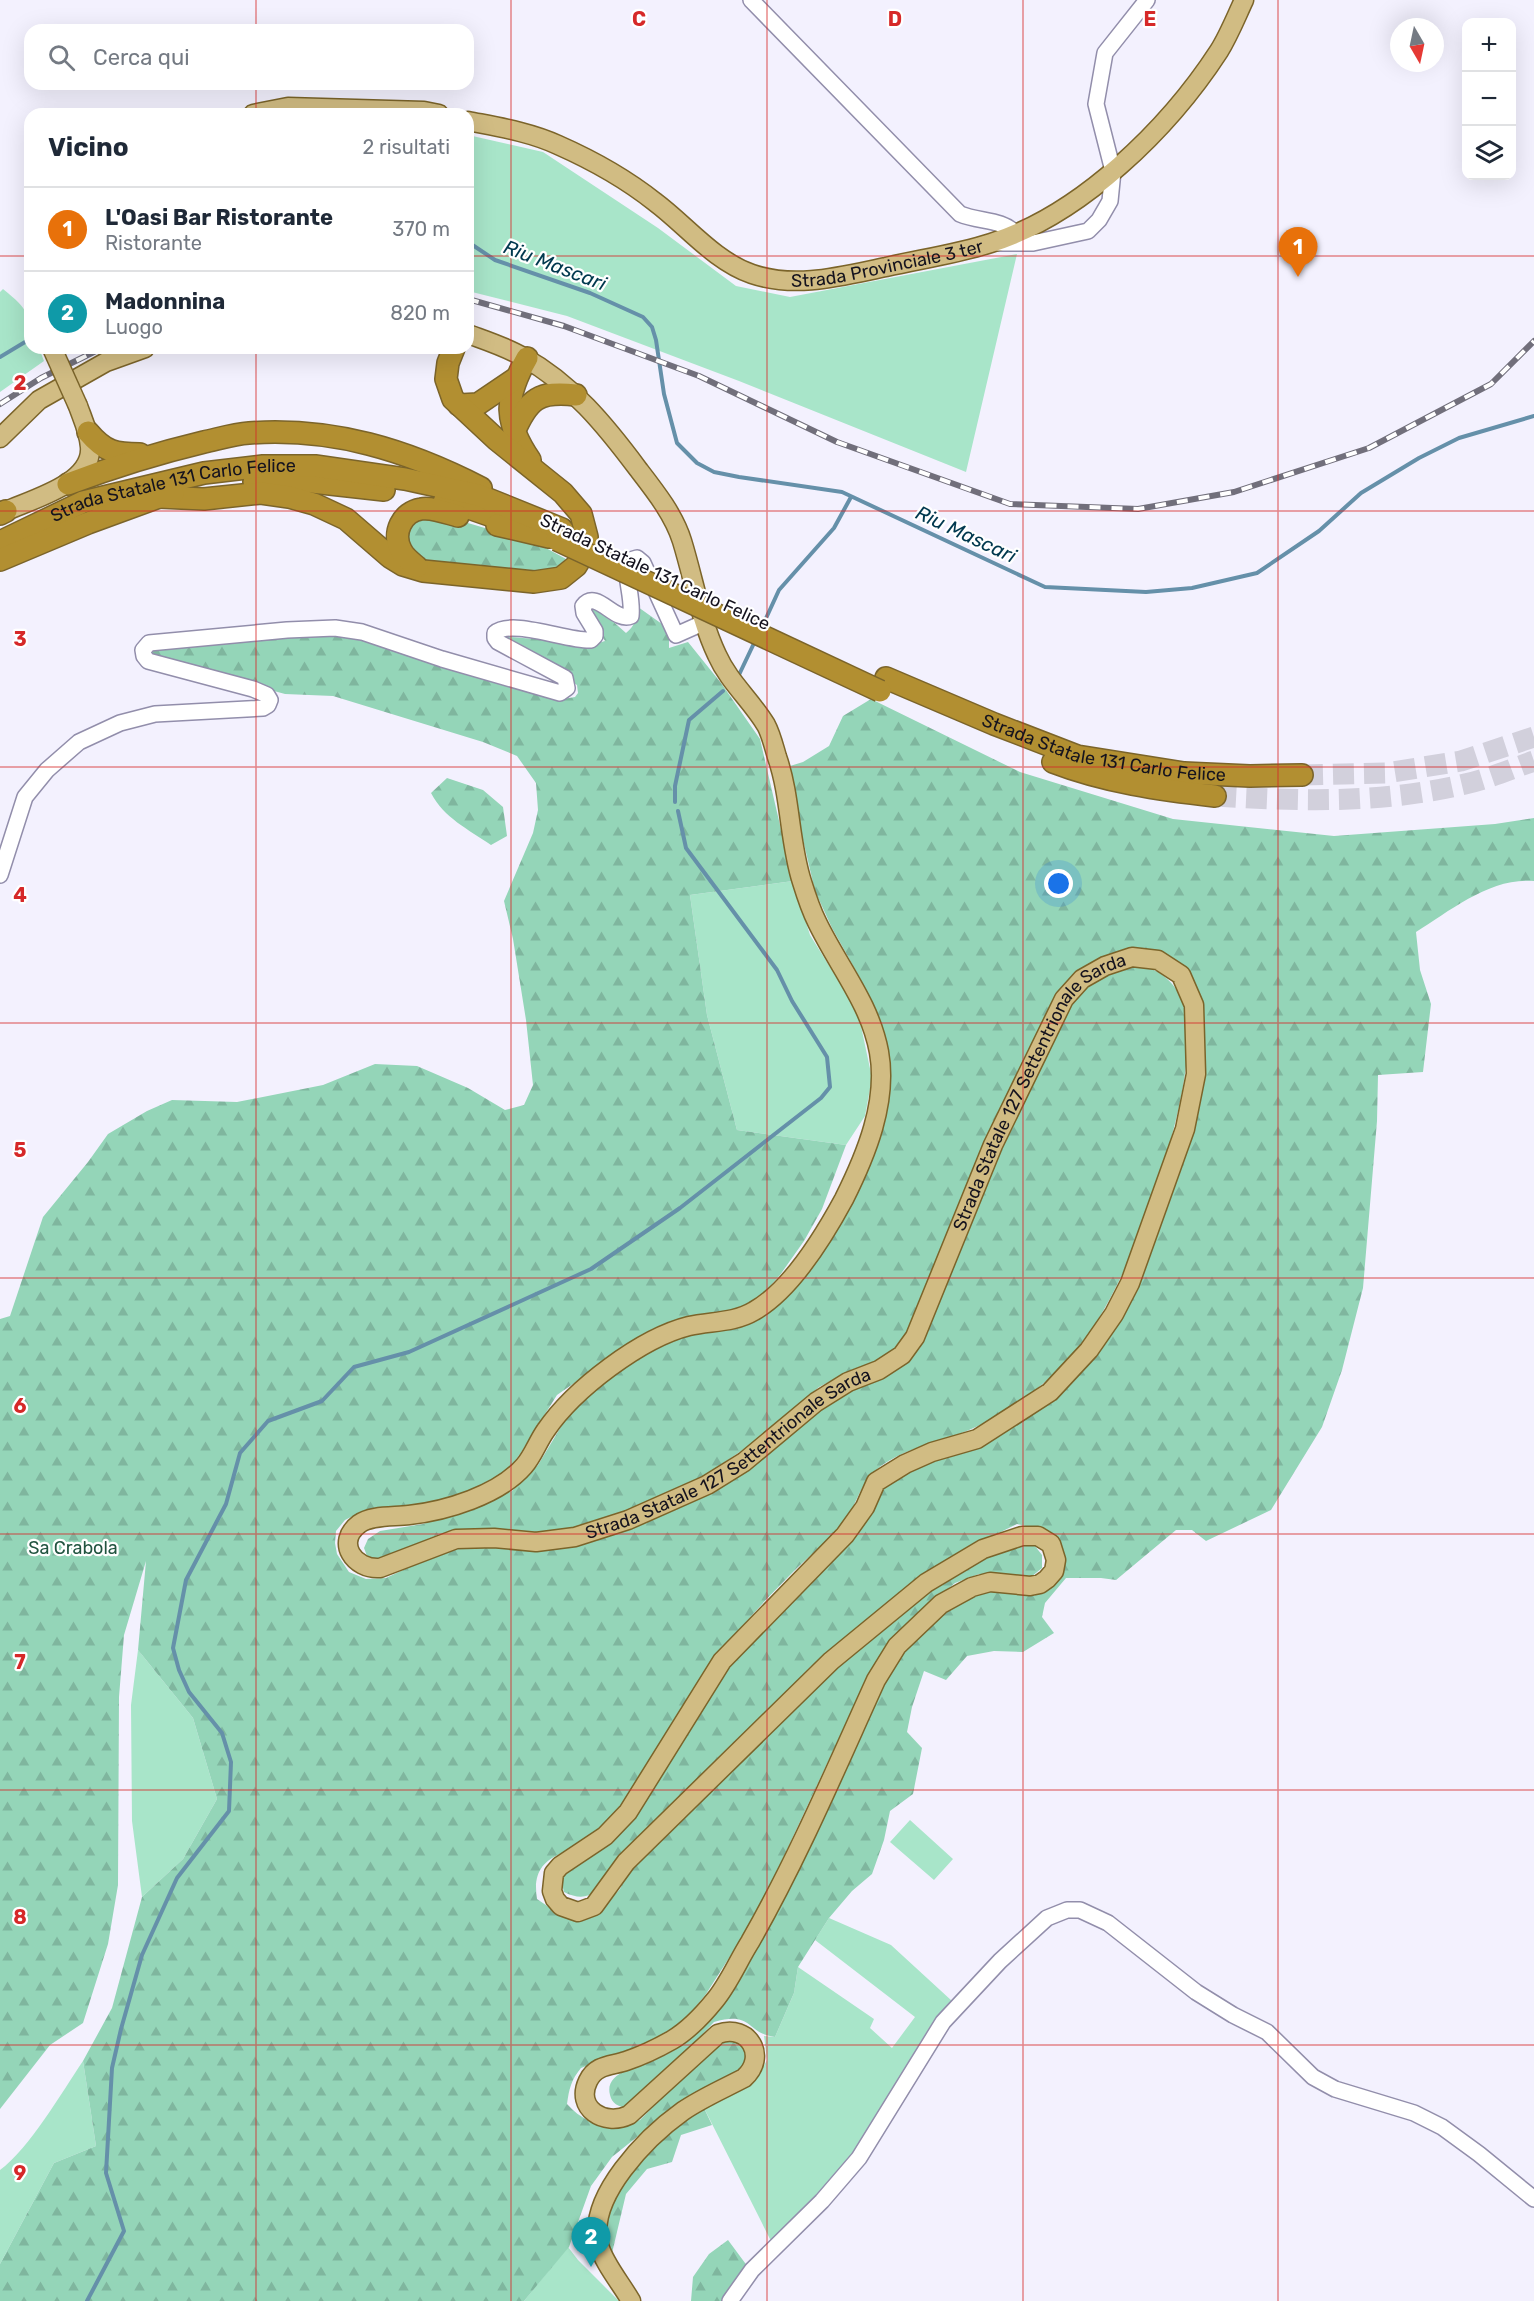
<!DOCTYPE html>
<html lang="it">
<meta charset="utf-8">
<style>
:root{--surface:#fff;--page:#f6f6f7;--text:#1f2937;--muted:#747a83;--line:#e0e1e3;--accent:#8a4817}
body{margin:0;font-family:Rubik,sans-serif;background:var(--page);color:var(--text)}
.controls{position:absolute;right:18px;top:18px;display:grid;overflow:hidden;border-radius:12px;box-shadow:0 6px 24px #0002}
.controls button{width:54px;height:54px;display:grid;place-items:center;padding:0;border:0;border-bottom:2px solid var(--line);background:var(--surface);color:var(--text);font:30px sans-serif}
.compass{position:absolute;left:1390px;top:18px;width:54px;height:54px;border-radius:50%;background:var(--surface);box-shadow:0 6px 24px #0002;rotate:171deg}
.you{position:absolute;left:1059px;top:884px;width:21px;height:21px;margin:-15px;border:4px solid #fff;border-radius:50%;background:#1a73e8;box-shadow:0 0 0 9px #1a73e833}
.badge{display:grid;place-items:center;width:39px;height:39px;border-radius:50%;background:var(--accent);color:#fff;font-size:20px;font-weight:700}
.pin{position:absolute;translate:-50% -50px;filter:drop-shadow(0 2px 3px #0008)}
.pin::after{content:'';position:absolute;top:32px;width:21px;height:18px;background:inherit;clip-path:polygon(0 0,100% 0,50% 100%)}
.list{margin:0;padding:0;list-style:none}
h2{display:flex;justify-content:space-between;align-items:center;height:78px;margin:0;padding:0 24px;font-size:26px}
h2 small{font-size:20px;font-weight:400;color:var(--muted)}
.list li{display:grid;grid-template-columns:39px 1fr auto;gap:18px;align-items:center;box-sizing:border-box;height:84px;padding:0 24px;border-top:2px solid var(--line)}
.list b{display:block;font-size:22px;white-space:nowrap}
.list p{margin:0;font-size:20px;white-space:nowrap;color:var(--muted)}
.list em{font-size:20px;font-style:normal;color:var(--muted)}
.icon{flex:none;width:33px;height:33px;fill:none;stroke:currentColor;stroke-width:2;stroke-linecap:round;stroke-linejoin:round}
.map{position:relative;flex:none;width:1534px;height:2301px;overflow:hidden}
.search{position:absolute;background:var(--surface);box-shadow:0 6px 24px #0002;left:24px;top:24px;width:450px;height:66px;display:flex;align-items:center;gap:15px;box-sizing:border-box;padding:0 21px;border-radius:18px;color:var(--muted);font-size:22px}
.panel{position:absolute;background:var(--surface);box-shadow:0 6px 24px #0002;left:24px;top:108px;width:450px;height:246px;border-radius:18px}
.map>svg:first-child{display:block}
.green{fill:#a8e5c9}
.forest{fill:url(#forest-firs)}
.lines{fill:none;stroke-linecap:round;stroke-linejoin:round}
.stream{stroke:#6590a9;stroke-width:4}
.highway-tunnel{stroke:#d2d0dc;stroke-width:21;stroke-dasharray:21 10;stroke-linecap:butt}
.minor-casing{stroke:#928eab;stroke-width:18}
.major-casing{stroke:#7b642a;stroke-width:21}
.highway-casing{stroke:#7b642a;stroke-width:24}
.minor{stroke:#fff;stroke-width:15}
.major{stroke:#d1bc83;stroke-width:18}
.highway{stroke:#b28f31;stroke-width:21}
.rail-casing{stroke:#716f7b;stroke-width:6}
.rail{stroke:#fff;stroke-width:4;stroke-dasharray:11;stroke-linecap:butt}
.major-bridge-casing{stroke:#7b642a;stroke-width:21;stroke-linecap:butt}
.highway-bridge-casing{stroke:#7b642a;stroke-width:24;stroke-linecap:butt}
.major-bridge{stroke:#d1bc83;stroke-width:18}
.highway-bridge{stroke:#b28f31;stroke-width:21}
.grid{fill:none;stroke:#d62828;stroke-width:1.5;stroke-opacity:0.55}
.labels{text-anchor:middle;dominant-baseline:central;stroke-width:4.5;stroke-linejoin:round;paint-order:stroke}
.street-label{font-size:18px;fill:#15131e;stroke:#fff}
.park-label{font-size:18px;fill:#215440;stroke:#fff}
.water-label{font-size:20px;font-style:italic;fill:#00384e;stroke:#fff}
.grid-label{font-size:20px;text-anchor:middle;font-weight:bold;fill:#d62828;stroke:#fff;stroke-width:4.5;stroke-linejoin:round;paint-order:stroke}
</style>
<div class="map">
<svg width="1534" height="2301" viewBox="0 0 1534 2301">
<defs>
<pattern id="forest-firs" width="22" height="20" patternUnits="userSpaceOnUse" patternTransform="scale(1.5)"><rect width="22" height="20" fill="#94d5b8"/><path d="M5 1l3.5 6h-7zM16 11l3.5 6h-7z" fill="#7fb69e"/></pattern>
</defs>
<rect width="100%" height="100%" fill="#f3f1fe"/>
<path class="green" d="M 468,135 L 543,152 L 658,228 L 736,286 L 790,297 L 1017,254 L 966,472 L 739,381 L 567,316 L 468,291 Z
M 3,289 C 29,310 30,313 30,348 L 39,348 L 44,361 L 0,392 L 0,292 Z
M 793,881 L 810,935 L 858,1012 L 872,1078 L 865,1116 L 846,1145 L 737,1130 L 707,1015 L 690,895 Z
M 138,1650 L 193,1718 L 217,1799 L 183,1859 L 142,1897 L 132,1821 L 131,1705 Z
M 910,1820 L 953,1859 L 934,1880 L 890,1842 Z
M 829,1918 L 891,1945 L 952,2001 L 931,2025 L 852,2156 L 801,2215 L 772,2243 L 704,2108 L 759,2075 L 767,2060 L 764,2036 L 775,2037 L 794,1993 L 798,1967 L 874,2019 L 870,2028 L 892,2048 L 915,2017 L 815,1940 Z
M 83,2061 L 96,2146 L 54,2163 L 0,2264 L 0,2170 C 29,2149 62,2092 83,2061 Z
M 568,2247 L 578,2260 L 619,2301 L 524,2301 Z"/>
<path class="forest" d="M 444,516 L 502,533 L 524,536 L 566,559 L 554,569 L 543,571 L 420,561 L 412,554 L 406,530 L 410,519 Z
M 591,606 L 600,610 L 626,633 C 635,626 637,618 638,607 L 669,629 L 669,648 L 688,642 L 721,683 L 760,739 L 793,881 L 690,895 L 707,1015 L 737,1130 L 846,1145 L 822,1209 L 804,1241 L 780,1275 L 761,1296 L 738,1311 L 652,1329 L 557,1395 L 520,1454 L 503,1476 L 462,1495 L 426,1504 L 359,1513 L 345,1520 L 336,1531 L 335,1543 L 337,1554 L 349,1572 L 366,1579 L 386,1578 L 446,1550 L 637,1524 L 825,1405 L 856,1386 L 903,1364 L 920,1348 C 943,1290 964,1232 988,1174 C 1006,1133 1028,1093 1048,1053 C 1059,1031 1065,1002 1083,986 C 1102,968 1139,958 1161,974 C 1170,980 1178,990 1182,1000 C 1207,1060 1146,1228 1117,1285 C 1101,1317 1081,1350 1054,1374 C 1030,1396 999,1418 969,1430 C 939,1443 902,1448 876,1470 C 860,1484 857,1504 845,1520 C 831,1538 813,1553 797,1568 C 772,1593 745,1621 723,1650 C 685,1703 656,1762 616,1813 C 611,1819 606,1828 601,1833 C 574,1856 529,1849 537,1899 L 562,1916 L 583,1918 L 598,1912 L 620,1889 L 631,1865 L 811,1689 L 911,1601 L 1006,1546 L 1029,1544 L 1035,1546 L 1042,1555 L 1042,1568 L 1031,1577 L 979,1574 L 955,1583 L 917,1615 L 893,1641 L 879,1657 L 859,1695 L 757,1914 L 706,1994 L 683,2023 L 658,2039 L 581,2068 C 571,2080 569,2089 567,2104 C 588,2127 610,2130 640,2120 L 720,2039 L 741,2043 L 749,2056 L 738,2076 L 688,2096 L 612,2157 L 591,2186 L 569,2247 L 524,2301 L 0,2301 L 0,2264 L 54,2163 L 96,2146 L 83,2061 L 112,2008 L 142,1897 L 183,1859 L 217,1799 L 193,1718 L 138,1650 L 146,1561 L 124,1635 L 119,1697 L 118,1885 L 108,1944 L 83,2023 L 50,2045 L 0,2109 L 0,1319 L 10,1316 L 43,1217 L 88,1162 L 108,1134 L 147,1111 L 172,1100 L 237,1102 L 323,1085 L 375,1064 L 417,1066 L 468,1088 L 505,1110 L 524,1105 L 533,1085 L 526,1020 L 513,939 L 504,901 L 533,833 L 538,810 L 536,783 L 517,756 L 483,742 L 333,696 L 285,694 L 162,660 L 154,656 L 152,652 L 156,647 L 322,633 L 372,639 L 557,700 L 575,697 L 578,693 L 577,685 L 499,636 L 595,644 L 605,641 L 586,610 Z
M 871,699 L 1020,772 L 1173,819 L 1334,836 L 1495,824 L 1534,818 L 1534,881 C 1491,877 1451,910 1416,932 L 1420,970 L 1431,1004 L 1423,1072 L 1378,1075 L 1377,1121 L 1363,1288 L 1342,1370 L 1322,1427 L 1271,1510 L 1206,1541 L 1192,1530 L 1176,1530 L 1116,1580 L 1101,1578 L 1066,1578 L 1045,1603 L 1042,1617 L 1054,1633 L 1023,1652 L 994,1651 L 967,1656 L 946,1680 L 924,1671 L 912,1707 L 907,1732 L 922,1748 L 913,1794 L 890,1811 L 884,1840 L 872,1874 L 852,1891 L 829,1918 L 798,1967 L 794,1993 L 775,2037 C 747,2034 753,2010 714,2022 L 643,2098 L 627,2108 C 618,2106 612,2104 610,2095 C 604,2072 638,2067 653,2061 C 662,2057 670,2053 678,2048 C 691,2040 702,2026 712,2015 L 897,1655 L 954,1603 L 977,1594 L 996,1591 L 1034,1596 L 1045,1589 L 1057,1572 L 1043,1530 L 1017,1524 L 954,1555 L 931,1571 L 810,1667 L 737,1744 L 629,1846 C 608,1868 601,1911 564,1892 L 562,1884 L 564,1872 L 605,1844 L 727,1662 L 881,1487 L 1060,1393 L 1151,1245 L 1177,1179 L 1198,1102 L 1204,1042 L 1203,1010 L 1194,986 L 1121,952 L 1090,964 L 1067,985 L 905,1340 L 882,1360 L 854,1369 L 819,1387 L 756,1441 L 698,1480 L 608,1521 L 553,1534 L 468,1531 L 440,1534 L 379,1560 L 367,1556 L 364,1548 L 368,1539 L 380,1531 L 423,1524 L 512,1491 L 538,1465 L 568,1415 L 595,1387 L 639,1358 L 672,1339 L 752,1321 L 856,1194 L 886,1116 L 888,1074 L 883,1036 L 860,978 L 832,928 L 815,891 L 801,831 L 790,766 L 803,762 L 829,746 L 843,716 Z
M 447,778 L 483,790 L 503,807 L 507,836 L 491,845 C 468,829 444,818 431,793 Z
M 704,2108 L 712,2125 L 681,2135 L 672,2162 L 647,2169 L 626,2194 L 612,2253 C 606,2235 605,2221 610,2203 C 618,2172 678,2127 704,2108 Z
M 728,2240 L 748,2267 L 727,2301 L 691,2301 L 693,2277 L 709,2254 Z"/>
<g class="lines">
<path class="stream" d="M 468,242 L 495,260 L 590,293 L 643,317 L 652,327 L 656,340 L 664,394 L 677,443 L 697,463 L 714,472 L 739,477 L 842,492 L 1045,587 L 1146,592 L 1192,588 L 1257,573 L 1319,531 L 1361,493 L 1419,458 L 1459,438 L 1534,416
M 0,357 L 30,339
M 762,627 L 779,590 L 834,528 L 851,497
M 737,679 L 756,639
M 675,802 L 675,786 L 689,720 L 723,691
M 87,2301 L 124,2231 L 106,2173 L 112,2068 L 121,2029 L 142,1955 L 177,1878 L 229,1811 L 231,1762 L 222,1733 L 189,1692 L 179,1670 L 173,1648 L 186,1580 L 226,1504 L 240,1453 L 268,1421 L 322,1401 L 354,1367 L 409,1352 L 591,1269 L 680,1208 L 821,1098 L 830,1087 L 827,1057 L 792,1001 L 777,970 L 686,848 L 678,811"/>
<path class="highway-tunnel" d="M 1302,775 L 1386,773 L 1461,761 L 1534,737
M 1215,796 C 1300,801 1381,804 1465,784 C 1488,779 1511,769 1534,761"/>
<g class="minor-casing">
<path id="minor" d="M 751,0 L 960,214 C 979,222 1002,219 1015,233
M 998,243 L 1033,243 L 1088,231 L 1099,220 L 1110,201 L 1113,171 L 1096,104 L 1105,53 L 1147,0
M 0,875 L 25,797 L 47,770 L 79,742 L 120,723 L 155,714 L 263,708 L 268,705 L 270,700 L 267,695 L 253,689 L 148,661 L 144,656 L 143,650 L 149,643 L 287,630 L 335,628 L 362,632 L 442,659 L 560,693 L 567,688 L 565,678 L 498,642 L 495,638 L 495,633 C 511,618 570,642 591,640 L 595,636 L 595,631 L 584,613 L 583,606 C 597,588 614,623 631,616 C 633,597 625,580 627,561 L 637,558 L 643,563 L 676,635 L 703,623
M 730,2301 L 752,2270 L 822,2201 L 859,2158 L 943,2022 L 1000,1961 L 1047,1918 L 1067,1910 L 1080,1910 L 1108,1923 L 1196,1992 L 1233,2015 L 1267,2032 L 1313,2077 L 1335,2089 L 1414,2113 L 1442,2127 L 1479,2154 L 1534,2199"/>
</g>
<g class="major-casing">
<g id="major">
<path d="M 253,114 L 288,107 L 424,111 L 439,114"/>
<path id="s1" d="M 468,121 C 498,127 530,132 558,145 C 592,160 626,179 655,202 C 686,225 714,261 752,274 C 796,289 842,276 886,267 C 921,259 957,254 991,243 C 1081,215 1169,128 1219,51 C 1229,35 1236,17 1244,0"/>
<path id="s2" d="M 468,334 C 487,341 506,347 523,357 C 571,383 606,426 638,469 C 655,491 674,515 682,541 C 694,580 700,619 717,655 C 729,682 751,700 766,725 C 771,734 774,747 777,757 C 791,797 789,842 802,882 C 806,895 811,910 817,922 C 838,966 870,1003 879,1052 C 888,1102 866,1155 844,1199 C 824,1236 791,1290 754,1311 C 734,1323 711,1321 689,1326 C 641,1338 574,1389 546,1430 C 538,1441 533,1456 524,1466 C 499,1495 446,1511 409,1515 C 394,1517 371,1515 359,1524 C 335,1542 354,1570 380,1568 L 456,1539 L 494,1538 L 536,1542 L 575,1537 L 628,1520 L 707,1485 L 744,1462 L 816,1402 L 848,1382 L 879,1370 L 902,1355 L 915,1337 L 993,1145 L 1064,999 L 1082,979 L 1105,966 L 1132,957 L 1158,960 L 1181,975 L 1194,1005 L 1196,1074 L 1185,1129 L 1130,1283 L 1114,1314 L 1089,1350 L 1050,1392 L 977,1439 L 932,1452 L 905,1464 L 876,1482 L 865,1507 L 845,1535 L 722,1661 L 628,1812 L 605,1836 L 560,1866 L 554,1873 L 552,1891 L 555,1899 L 561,1906 L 578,1912 L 594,1906 L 626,1862 L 831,1661 L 926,1583 L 983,1549 L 1022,1536 L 1038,1536 L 1051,1544 L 1056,1560 L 1054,1571 L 1047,1579 L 1040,1584 L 1030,1586 L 990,1582 L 972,1587 L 941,1604 L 897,1646 L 876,1680 C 836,1768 798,1858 750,1942 C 738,1961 729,1983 715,2000 C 702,2016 689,2030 672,2040 C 658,2048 641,2056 626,2061 C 612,2066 596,2064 588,2081 C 575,2108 604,2127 629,2115 L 718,2034 C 749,2023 768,2057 744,2078 C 723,2089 702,2098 683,2111 C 648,2136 586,2197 599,2245 C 603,2262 622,2285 631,2301"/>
<path d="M 0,438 L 39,400 L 106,362 L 145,348"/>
<path d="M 0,511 L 6,511 C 33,499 93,483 90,447 C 89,432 83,420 78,406"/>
</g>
</g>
<g class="highway-casing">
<g id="highway">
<path d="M 527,358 C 504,398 504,422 530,460"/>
<path d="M 459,405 L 478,404 L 515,379"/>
<path d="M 88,432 C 105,452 115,454 140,454"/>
<path d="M 514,432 C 529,398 539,391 576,395"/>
<path d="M 254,482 L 312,482 L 384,490"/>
<path d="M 68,484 C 113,467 158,453 204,442 C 218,439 234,434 249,433 C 333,427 407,450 481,488"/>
<path d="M 159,497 L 204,499 L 261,493 L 289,497 L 314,504 L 346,519 L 390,557 L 403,565 L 423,571 L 534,582 L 561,578 L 576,566 L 584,553 L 587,537 L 581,514 L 563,493 L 497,440 L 453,399 L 446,379 L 448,363 L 454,348"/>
<path d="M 444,502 L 469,508 L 512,523"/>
<path d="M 0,514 L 6,511"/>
<path d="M 497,525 L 549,537"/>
<path id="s3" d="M 0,542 L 83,502 L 204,473 L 263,466 L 315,466 L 405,479 L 478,495 L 562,529"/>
<path d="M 0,560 L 88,523 L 159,497 L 173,494"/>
<path d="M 417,567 C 411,562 404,557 401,550 C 392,533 402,512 421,509 C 432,507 447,513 458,516"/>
<path id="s4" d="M 886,678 L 994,724 L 1077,756 L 1184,773 L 1250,776 L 1302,775"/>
<path d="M 1053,762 C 1105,782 1160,790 1215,796"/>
</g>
</g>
<use href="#minor" class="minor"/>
<use href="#major" class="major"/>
<use href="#highway" class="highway"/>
<g class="rail-casing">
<path id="rail" d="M 468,299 L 564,326 L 699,376 L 837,442 L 1010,504 L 1138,509 L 1234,492 L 1369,448 L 1491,384 L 1534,341
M 0,404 L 41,378 L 102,348"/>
</g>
<use href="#rail" class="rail"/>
<g class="major-bridge-casing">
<path id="major-bridge" d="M 52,348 L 78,406"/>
</g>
<g class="highway-bridge-casing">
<path id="highway-bridge" d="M 557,540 L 880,691"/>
</g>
<use href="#major-bridge" class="major-bridge"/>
<use href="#highway-bridge" class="highway-bridge"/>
</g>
<path class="grid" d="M 256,0 L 256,30M 511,0 L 511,2301M 767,0 L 767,2301M 1023,0 L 1023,2301M 1278,0 L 1278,2301M 256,84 L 256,114M 0,256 L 30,256M 468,256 L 1534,256M 256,348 L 256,2301M 0,511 L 1534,511M 0,767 L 1534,767M 0,1023 L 1534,1023M 0,1278 L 1534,1278M 0,1534 L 1534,1534M 0,1790 L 1534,1790M 0,2045 L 1534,2045"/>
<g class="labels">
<g class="street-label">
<text stroke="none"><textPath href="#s1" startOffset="465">Strada Provinciale 3 ter</textPath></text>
<text stroke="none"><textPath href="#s3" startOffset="183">Strada Statale 131 Carlo Felice</textPath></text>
<text transform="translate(655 572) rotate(25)">Strada Statale 131 Carlo Felice</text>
<text stroke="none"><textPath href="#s4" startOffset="231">Strada Statale 131 Carlo Felice</textPath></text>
<text stroke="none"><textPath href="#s2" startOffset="2576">Strada Statale 127 Settentrionale Sarda</textPath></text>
<text stroke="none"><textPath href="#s2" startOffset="2072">Strada Statale 127 Settentrionale Sarda</textPath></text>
</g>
<g class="park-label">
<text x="73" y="1548">Sa Crabola</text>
</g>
<g class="water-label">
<text transform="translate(555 265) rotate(21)">Riu Mascari</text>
<text transform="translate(966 534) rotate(25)">Riu Mascari</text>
</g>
</g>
<g class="grid-label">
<text x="639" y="26">C</text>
<text x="895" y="26">D</text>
<text x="1150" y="26">E</text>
<text x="20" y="390">2</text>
<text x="20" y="646">3</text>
<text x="20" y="902">4</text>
<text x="20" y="1157">5</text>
<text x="20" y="1413">6</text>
<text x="20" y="1669">7</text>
<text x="20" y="1924">8</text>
<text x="20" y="2180">9</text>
</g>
</svg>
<div class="controls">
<button>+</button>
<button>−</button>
<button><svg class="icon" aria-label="layers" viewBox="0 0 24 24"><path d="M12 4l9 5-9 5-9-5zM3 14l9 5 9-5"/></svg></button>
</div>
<svg class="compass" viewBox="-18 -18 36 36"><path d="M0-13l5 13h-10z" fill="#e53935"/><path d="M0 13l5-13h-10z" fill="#747a83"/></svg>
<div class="you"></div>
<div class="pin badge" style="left:1298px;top:277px;background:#e8710a">1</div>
<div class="pin badge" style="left:591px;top:2267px;background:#0f9aa8">2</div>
<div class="search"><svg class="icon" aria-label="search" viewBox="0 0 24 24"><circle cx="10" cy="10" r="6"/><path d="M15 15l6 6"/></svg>Cerca qui</div>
<section class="panel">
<h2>Vicino<small>2 risultati</small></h2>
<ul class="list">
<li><span class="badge" style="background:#e8710a">1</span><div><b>L'Oasi Bar Ristorante</b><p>Ristorante</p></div><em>370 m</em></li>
<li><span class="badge" style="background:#0f9aa8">2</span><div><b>Madonnina</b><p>Luogo</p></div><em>820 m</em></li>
</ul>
</section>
</div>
